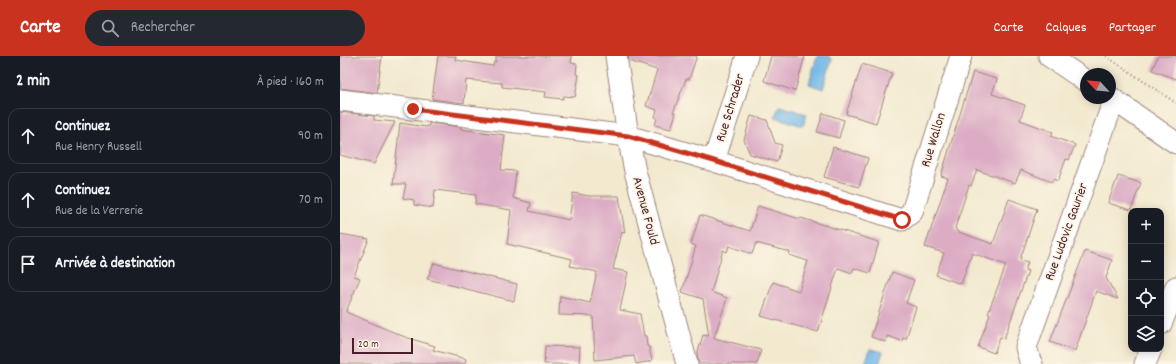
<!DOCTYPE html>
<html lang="fr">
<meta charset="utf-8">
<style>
:root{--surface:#171b24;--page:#242831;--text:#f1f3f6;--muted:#9ea1a6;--line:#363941;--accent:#c8321e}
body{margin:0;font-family:Dekko,sans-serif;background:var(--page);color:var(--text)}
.controls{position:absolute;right:12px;bottom:12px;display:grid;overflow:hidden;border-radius:8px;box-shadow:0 2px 10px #0003}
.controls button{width:36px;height:36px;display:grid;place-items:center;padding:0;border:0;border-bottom:1px solid var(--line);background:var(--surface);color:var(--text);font:20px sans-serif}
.compass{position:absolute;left:740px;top:12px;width:36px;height:36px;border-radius:50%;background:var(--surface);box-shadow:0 2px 10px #0003;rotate:296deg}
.scale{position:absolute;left:12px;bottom:10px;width:61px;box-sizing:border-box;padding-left:4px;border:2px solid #4a1f2b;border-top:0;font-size:11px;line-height:14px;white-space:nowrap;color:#4a1f2b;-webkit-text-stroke:3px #fcf5e5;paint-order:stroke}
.stop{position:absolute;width:12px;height:12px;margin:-9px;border:3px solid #c8321e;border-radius:50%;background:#fff}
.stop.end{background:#c8321e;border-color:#fff;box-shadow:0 1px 4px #0008}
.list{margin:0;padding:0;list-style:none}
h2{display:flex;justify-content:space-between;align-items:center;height:52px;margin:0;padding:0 16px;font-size:17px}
h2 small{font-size:13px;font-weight:400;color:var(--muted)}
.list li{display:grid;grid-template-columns:26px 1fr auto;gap:12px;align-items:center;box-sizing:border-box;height:56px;margin:0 8px 8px;padding:0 8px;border:1px solid var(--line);border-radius:12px}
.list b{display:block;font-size:15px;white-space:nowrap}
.list p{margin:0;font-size:13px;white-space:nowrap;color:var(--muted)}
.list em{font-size:13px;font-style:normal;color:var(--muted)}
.icon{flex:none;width:22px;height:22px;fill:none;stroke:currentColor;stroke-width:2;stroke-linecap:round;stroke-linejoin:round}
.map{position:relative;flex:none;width:836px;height:308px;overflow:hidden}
header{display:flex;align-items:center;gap:24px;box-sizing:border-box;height:56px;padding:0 20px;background:var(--accent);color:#fff}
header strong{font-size:19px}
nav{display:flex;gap:22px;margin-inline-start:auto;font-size:14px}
.search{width:280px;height:36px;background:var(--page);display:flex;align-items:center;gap:10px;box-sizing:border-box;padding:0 14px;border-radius:22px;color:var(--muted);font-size:15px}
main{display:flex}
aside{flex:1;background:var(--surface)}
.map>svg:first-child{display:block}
.water{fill:#71b8e8;stroke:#5e6c8a}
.building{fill:#dcacc5}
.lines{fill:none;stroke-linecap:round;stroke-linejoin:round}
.street-casing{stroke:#9e847d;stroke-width:23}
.path{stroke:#9e847d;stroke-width:2.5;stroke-dasharray:1 3;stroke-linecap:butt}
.street{stroke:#fff;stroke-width:21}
.route{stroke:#c8321e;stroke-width:5}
.labels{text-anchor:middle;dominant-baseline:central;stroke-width:3.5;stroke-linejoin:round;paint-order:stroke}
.street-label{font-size:14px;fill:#4a1f2b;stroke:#fcf5e5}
</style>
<header>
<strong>Carte</strong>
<div class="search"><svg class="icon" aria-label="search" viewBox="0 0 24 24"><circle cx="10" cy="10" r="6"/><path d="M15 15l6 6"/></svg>Rechercher</div>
<nav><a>Carte</a><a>Calques</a><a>Partager</a></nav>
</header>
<main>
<aside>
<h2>2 min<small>À pied · 160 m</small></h2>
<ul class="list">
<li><svg class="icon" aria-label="ahead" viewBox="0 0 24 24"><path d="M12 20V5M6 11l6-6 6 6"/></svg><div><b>Continuez</b><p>Rue Henry Russell</p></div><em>90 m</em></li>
<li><svg class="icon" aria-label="ahead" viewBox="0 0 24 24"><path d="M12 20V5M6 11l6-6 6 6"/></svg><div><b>Continuez</b><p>Rue de la Verrerie</p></div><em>70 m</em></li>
<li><svg class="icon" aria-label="arrive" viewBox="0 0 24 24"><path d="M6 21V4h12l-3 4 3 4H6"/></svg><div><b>Arrivée à destination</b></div></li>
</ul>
</aside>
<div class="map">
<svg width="836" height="308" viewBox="0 0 836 308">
<rect width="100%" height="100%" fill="#fcf5e5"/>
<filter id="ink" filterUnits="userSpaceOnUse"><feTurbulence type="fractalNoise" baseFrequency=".025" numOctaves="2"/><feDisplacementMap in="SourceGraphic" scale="8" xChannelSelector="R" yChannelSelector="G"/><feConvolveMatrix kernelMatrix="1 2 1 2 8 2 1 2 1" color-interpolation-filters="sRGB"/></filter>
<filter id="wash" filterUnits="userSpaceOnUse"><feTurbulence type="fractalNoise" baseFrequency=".012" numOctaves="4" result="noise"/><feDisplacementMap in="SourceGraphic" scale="16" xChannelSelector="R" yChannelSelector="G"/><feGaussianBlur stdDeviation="0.9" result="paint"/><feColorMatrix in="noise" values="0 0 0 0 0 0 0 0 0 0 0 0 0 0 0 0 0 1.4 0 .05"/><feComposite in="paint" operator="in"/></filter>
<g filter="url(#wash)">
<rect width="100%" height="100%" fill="#f2e9cf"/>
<path class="water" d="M 477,0 L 490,0 L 489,2 L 492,3 L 483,33 L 469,28 Z
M 439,50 L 467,58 L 463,70 L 435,61 Z
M 530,293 L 543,296 L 539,308 L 525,308 Z"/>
<g id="blocks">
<path class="building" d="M 0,0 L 42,0 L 37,37 L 0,32 Z
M 98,0 L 116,0 L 115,4 L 153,10 L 154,6 L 156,6 L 156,0 L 232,0 L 231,7 L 237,8 L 236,18 L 239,19 L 235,41 L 224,40 L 223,43 L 205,41 L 206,36 L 162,31 L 162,27 L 126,24 L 124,47 L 92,43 Z
M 288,0 L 357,0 L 349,23 L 346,23 L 333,57 L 336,57 L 331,73 L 315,69 L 317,62 L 315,61 L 317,54 L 306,50 L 317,14 L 289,5 Z
M 431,0 L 465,0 L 455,35 L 424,25 Z
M 818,0 L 836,0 L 836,23 L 812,14 Z
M 522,8 L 552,17 L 536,67 L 506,58 Z
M 633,16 L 657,23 L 652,38 L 685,49 L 680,64 L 713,76 L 711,80 L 735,89 L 729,104 L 726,103 L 718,125 L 713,123 L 712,126 L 681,114 L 675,127 L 637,114 L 631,130 L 629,129 L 615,172 L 616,173 L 616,175 L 653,188 L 669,143 L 697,153 L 680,204 L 688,206 L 685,214 L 688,215 L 664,283 L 660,281 L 654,297 L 638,291 L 650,258 L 648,257 L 666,209 L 632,197 L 621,228 L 596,219 L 604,197 L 585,191 L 608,122 L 601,120 Z
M 0,56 L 34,60 L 34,64 L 55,66 L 34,108 L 0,99 Z
M 483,57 L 504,64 L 499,82 L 477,76 Z
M 411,60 L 427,64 L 435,87 L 442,89 L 437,106 L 410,98 L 404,84 Z
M 60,67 L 86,71 L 86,70 L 89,70 L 89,67 L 121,71 L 121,73 L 134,75 L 165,79 L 161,114 L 176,115 L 173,142 L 191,147 L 189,155 L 229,164 L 233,137 L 249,140 L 279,140 L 285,177 L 282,176 L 273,213 L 288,216 L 280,254 L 300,258 L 304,280 L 306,280 L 307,290 L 309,291 L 312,305 L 296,308 L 294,300 L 255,304 L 253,260 L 219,259 L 220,240 L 250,247 L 257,216 L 230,210 L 232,203 L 167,188 L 171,154 L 135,148 L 136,139 L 95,134 L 93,152 L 74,149 L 74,144 L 63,142 L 66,128 L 53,128 Z
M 493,91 L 528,102 L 519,131 L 484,121 Z
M 778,120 L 801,127 L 791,154 L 768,147 Z
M 418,150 L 460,163 L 461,162 L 539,186 L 530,217 L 514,212 L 512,217 L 498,212 L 478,276 L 421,260 L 433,226 L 459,235 L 468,205 L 449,199 L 450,196 L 416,187 L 412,198 L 389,190 L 387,196 L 383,194 L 371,236 L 387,242 L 374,282 L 421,294 L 417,308 L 359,308 L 357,299 L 363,279 L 369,280 L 363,243 L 342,236 L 356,190 L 351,188 L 360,159 L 410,175 Z
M 0,178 L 29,183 L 14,220 L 20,222 L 6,256 L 65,281 L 95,290 L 93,294 L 126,303 L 125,308 L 0,308 Z
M 745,195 L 772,204 L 766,222 L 778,243 L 756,235 L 735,295 L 710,286 Z
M 94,207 L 177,228 L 174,245 L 87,223 Z
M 552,216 L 574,224 L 566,247 L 576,251 L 566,283 L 563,282 L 562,285 L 547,280 L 546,286 L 531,281 Z
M 205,290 L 240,291 L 239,308 L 204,308 Z"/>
</g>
</g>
<g filter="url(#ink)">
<use href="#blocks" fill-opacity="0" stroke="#9e847d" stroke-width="1"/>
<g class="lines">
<g class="street-casing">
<path id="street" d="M 276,0 L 288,80 L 295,115 L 347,308
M 709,0 L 746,25
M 770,41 L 836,87
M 0,44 L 288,80 L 374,105 L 562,164 L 572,156 L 621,0
M 374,105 L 407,0
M 821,268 L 836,231
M 692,308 L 690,305 L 686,291 L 774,44
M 805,308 L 811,293"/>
</g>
<path class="path" d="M 766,0 L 836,47"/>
<use href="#street" class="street"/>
</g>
</g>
<g class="lines" filter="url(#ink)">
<path class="route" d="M 73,53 L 288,80 L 374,105 L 562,164"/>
</g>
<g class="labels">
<g class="street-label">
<text transform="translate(391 52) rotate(-73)">Rue Schrader</text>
<text transform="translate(594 84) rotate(-73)">Rue Wallon</text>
<text transform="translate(305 155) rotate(75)">Avenue Fould</text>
<text transform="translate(727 176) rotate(-70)">Rue Ludovic Gaurier</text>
</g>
</g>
</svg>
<div class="controls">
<button>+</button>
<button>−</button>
<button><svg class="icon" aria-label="locate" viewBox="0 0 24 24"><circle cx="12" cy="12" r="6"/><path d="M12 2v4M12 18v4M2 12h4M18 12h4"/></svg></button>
<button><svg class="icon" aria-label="layers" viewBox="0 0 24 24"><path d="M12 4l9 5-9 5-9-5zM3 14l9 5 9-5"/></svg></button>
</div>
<svg class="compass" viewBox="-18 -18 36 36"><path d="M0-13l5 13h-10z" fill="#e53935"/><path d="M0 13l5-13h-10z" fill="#9ea1a6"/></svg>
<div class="scale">20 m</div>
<div class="stop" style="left:562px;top:164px"></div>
<div class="stop end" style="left:73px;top:53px"></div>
</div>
</main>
